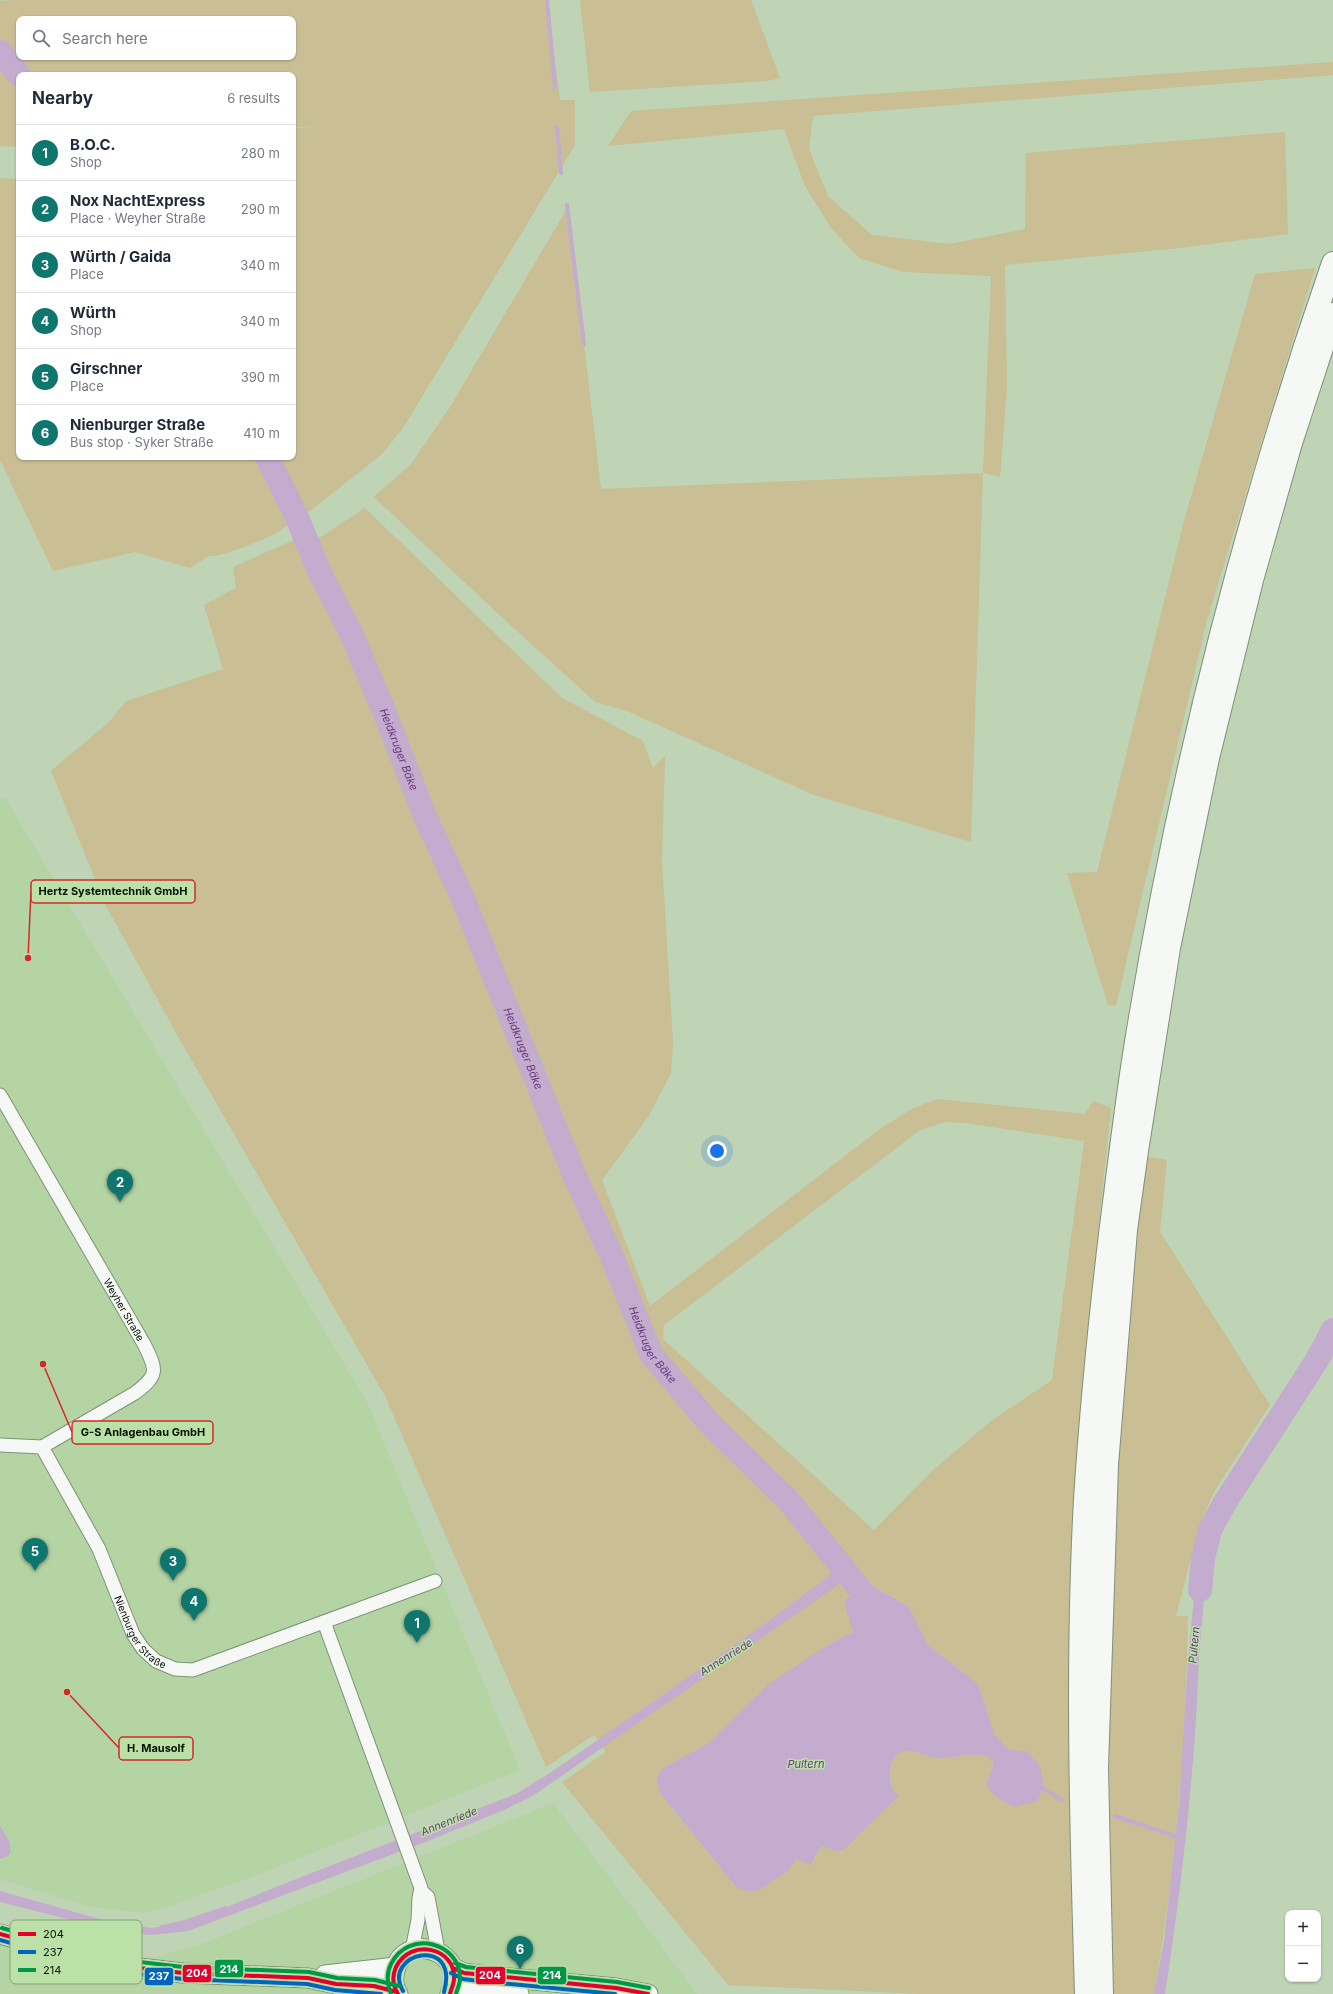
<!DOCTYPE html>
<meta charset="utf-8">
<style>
:root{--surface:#fff;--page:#f6f6f7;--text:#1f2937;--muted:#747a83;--line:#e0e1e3;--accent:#0f766e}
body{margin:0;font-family:Inter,sans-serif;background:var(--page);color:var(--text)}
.controls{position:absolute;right:12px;bottom:12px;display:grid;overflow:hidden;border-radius:8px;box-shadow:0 1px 3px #0004}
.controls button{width:36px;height:36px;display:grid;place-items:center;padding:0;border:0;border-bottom:1px solid var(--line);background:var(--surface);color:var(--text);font:20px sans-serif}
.you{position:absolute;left:717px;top:1151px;width:14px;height:14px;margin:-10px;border:3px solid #fff;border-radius:50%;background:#1a73e8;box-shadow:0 0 0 6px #1a73e833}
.badge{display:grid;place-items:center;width:26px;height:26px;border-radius:50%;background:var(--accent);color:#fff;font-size:13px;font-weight:700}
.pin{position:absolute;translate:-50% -33px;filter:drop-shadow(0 1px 2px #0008)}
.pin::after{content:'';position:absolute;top:21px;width:14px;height:12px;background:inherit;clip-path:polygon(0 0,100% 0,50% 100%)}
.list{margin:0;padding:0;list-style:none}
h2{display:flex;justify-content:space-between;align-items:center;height:52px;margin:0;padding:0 16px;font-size:17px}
h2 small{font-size:13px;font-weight:400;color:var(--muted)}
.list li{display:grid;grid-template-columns:26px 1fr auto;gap:12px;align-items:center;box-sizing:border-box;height:56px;padding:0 16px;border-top:1px solid var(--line)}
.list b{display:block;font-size:15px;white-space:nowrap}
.list p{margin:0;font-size:13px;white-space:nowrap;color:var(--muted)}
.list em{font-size:13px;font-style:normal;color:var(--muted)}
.icon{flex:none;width:22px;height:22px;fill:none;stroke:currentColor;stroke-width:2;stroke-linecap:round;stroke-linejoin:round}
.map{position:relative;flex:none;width:1333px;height:1994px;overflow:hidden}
.search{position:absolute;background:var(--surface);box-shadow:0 1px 3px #0004;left:16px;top:16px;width:280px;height:44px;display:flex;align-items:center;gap:10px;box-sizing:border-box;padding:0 14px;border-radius:8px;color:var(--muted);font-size:15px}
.panel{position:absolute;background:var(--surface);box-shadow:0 1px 3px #0004;left:16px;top:72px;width:280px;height:388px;border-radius:8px}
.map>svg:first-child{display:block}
.built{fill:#b5d4a4}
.green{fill:#c9be94;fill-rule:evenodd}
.water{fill:#c3accd}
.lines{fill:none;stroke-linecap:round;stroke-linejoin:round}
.stream{stroke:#c3accd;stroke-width:4}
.river{stroke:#c3accd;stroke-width:24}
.street-casing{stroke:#819078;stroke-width:15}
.secondary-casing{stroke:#819078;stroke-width:21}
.highway-casing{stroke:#819078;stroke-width:24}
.street{stroke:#f5f8f4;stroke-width:13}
.secondary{stroke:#f5f8f4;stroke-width:19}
.highway{stroke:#f5f8f4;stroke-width:22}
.bus-1-casing{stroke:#bbe0a8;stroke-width:7}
.bus-2-casing{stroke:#bbe0a8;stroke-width:7}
.bus-3-casing{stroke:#bbe0a8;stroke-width:7}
.bus-1{stroke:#e4002b;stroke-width:4}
.bus-2{stroke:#0065bd;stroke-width:4}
.bus-3{stroke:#019749;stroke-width:4}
.labels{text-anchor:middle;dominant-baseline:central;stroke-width:3;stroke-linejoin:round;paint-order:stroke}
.street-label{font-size:10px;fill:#071302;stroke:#bbe0a8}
.water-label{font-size:11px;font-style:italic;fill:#6a377f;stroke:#bbe0a8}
.key{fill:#bbe0a8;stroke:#85a276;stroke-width:1}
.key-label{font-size:11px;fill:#071302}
.leader{fill:none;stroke:#d62828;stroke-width:1.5}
.callout-dot{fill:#d62828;stroke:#bbe0a8;stroke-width:1.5}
.callout{fill:#bbe0a8;stroke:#d62828;stroke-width:1.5}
.callout-label{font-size:11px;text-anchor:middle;font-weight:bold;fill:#071302}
.line-badge{stroke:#bbe0a8;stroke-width:1.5}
.badge-label{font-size:11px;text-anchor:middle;font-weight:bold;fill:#fff}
</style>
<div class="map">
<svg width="1333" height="1994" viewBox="0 0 1333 1994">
<rect width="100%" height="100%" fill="#bfd3b5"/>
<path class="built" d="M 5,798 L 368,1404 L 520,1770 L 260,1874 L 148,1913 L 90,1907 L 0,1879 L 0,799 Z
M 553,1803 L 697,1994 L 0,1994 L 0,1939 L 106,1971 L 202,1944 Z"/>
<path class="green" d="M 11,0 L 547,0 L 560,100 L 575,100 L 575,145 L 403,428 L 381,455 L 310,511 L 298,515 L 272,457 L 293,457 L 293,129 L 329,125 L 293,128 L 293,75 L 24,75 L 0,46 L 0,1 ZM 19,19 L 293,19 L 293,57 L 19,57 Z
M 580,0 L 751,0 L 780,78 L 767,81 L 590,92 Z
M 0,56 L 19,79 L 19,147 L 0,146 Z
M 1333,62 L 1333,75 L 813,116 L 809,149 L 828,196 L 872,235 L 950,244 L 1025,229 L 1026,153 L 1285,132 L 1288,234 L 1180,248 L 1005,265 L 1007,387 L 1000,477 L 983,473 L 971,842 L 814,795 L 627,711 L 595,702 L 493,609 L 374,497 L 411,464 L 450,407 L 568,207 L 601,489 L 983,473 L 991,276 L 903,272 L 859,258 L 831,228 L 804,184 L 784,129 L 608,146 L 631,111 Z
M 0,178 L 19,179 L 19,457 L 265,457 L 292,520 C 289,523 285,527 281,530 C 269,538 221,558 209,556 L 190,568 L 135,552 L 53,571 L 1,462 L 0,463 Z
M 1315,268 L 1207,620 L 1116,1006 L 1108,1005 L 1067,873 L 1097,872 L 1184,521 L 1255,274 Z
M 365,508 L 562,698 L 643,741 L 653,768 L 665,756 L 662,862 L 673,1042 L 671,1073 L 648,1117 L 602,1180 L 650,1306 L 880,1129 L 912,1109 L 937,1099 L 1085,1114 L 1093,1101 L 1111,1108 C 1096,1252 1080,1395 1073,1539 C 1065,1691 1070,1842 1075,1994 L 921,1994 L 728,1985 L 562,1782 L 606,1752 L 594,1735 L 546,1767 L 385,1396 L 180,1040 L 106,906 L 51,771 L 109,722 L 126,701 L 223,669 L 204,605 L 236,588 L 233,567 L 296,539 L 348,633 L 420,813 L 470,922 L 571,1172 L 604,1244 L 639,1332 L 644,1330 L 606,1239 L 576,1173 L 472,915 L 376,685 L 310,540 L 319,538 ZM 945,1122 L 966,1123 L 1084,1141 L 1052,1380 L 991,1421 L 932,1471 L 874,1530 L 663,1339 L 664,1325 L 920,1130 ZM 868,1583 L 909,1607 L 928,1645 L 978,1684 L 995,1735 L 1009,1750 L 1044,1783 L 1038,1801 L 986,1784 L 994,1763 C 991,1760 989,1757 985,1756 C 969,1752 952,1760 936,1758 C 924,1756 908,1746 897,1755 C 888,1763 890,1777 891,1787 L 899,1796 L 847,1847 L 838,1852 L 822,1846 L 816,1857 L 796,1859 L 736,1887 L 660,1793 L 663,1768 L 709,1743 L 812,1657 L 828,1645 L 853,1632 Z
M 1146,1156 L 1167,1160 L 1160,1232 L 1270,1405 L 1214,1492 L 1200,1524 L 1176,1616 L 1188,1616 C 1186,1742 1176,1870 1154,1994 L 1113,1994 C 1109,1822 1107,1651 1115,1479 C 1120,1371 1134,1263 1146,1156 Z"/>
<path class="water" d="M 1203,1558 C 1207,1591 1201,1625 1199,1658 C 1195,1770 1182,1883 1165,1994 L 1154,1994 L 1164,1941 L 1179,1806 L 1188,1661 L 1196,1575 Z
M 842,1566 L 851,1576 L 531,1797 L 504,1810 L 428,1841 L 188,1931 L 150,1935 L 111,1930 L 0,1902 L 0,1891 L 110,1922 L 151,1928 L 185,1924 L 286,1883 L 516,1794 L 553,1771 L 766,1623 Z
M 868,1583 L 909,1607 L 928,1645 L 978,1684 L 995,1735 L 1009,1750 L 1027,1751 L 1039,1765 L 1044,1783 L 1038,1801 L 1014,1807 L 995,1796 L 986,1784 L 994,1763 C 991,1761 989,1757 985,1756 C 969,1752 952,1760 936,1758 C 924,1756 908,1746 897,1755 C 888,1763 890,1777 891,1787 L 899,1796 L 847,1847 L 838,1852 L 822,1846 L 810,1865 L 796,1859 L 788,1871 L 761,1889 L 749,1892 L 736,1887 L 660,1793 L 657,1779 L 663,1768 L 709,1743 L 769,1684 L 828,1645 L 853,1632 L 844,1601 Z
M 0,1826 L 9,1841 L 11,1851 L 8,1856 L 0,1859 Z"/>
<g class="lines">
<path class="stream" d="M 547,0 L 555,87
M 557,127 L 561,173
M 567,205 L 584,344
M 1042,1788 L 1062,1800
M 1115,1816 L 1180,1838
M 162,1927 L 182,1923 L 226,1908"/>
<g class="river">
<path d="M 0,52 L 19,75"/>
<path id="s1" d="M 267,457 L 295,513 L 321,575 L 351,633 L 384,711 L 424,814 L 464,901 L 573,1172 L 613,1259 L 651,1354 L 711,1425 L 788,1500 L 859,1588"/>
<path d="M 1200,1590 L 1203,1558 L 1210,1530 L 1224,1504 L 1317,1360 L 1333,1330"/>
</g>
<g class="street-casing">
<g id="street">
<path id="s2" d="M 0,1095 L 144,1344 C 157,1370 159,1375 135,1393 L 42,1447 L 0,1445"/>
<path id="s3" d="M 42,1447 L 99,1549 L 133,1634 L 143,1649 L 156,1661 L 175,1669 L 193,1670 L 435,1581"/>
<path d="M 324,1622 L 421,1888 L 419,1898 L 418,1920 L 412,1950"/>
<path d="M 421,1891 L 428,1897 L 438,1951"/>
</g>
</g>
<g class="secondary-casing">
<path id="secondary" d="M 0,1934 L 96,1961 L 139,1968 L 183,1973 L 308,1978 L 336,1984 L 374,1986 L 397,1992
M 453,1968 L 464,1973 L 480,1975 L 616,1988 L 648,1994
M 325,1975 L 396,1967
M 453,1988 L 519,1994
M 398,1994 C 393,1987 393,1978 395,1970 C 405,1930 471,1951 450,1994"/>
</g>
<g class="highway-casing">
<path id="highway" d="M 1086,1994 C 1081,1829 1076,1664 1085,1499 C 1091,1408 1100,1317 1111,1226 C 1119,1165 1126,1103 1136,1042 C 1179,777 1245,516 1333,263
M 1102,1994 L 1097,1768 L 1107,1465 L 1126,1230 L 1137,1151 L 1169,948 L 1208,758 L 1252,580 L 1291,443 L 1333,314"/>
</g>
<use href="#street" class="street"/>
<use href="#secondary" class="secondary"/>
<use href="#highway" class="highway"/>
<g class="bus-1-casing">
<path id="bus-1" d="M 0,1934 L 96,1961 L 139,1968 L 183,1973 L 308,1978 L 336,1984 L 374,1986 L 397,1992
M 453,1968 L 464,1973 L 616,1988 L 648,1994
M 398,1994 C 393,1986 392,1976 396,1967 C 411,1937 456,1948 454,1979 C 454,1984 451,1989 450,1994"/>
</g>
<g class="bus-2-casing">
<path id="bus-2" d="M 0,1940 L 94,1967 L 138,1974 L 183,1979 L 307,1984 L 335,1990 L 381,1994
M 451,1973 L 463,1979 L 479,1981 L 615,1994
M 403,1991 C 381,1953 460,1934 444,1992"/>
</g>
<g class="bus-3-casing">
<path id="bus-3" d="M 2,1928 L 97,1955 L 140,1962 L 183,1967 L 309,1972 L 337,1978 L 375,1980 L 399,1986
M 455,1963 L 466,1967 L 617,1982 L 649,1988
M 391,1994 C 387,1984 386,1974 391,1964 C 409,1928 461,1943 460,1979 C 460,1984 457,1989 456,1994"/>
</g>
<use href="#bus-1" class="bus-1"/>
<use href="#bus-2" class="bus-2"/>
<use href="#bus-3" class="bus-3"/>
</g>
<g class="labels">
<g class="street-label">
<text stroke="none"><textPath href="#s2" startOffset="248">Weyher Straße</textPath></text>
<text stroke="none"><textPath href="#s3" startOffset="211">Nienburger Straße</textPath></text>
</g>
<g class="water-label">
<text stroke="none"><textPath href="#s1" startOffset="321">Heidkruger Bäke</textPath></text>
<text stroke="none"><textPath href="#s1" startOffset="645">Heidkruger Bäke</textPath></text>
<text stroke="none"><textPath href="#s1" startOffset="969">Heidkruger Bäke</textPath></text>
<text transform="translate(1194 1645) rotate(-85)">Pultern</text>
<text transform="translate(726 1657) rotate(-32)">Annenriede</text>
<text x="806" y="1764">Pultern</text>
<text transform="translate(449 1821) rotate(-22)">Annenriede</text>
</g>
</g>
<rect x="10" y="1920" width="132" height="64" rx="6" class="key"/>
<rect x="18" y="1932" width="18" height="4" fill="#e4002b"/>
<rect x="18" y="1950" width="18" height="4" fill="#0065bd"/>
<rect x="18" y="1968" width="18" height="4" fill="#019749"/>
<g class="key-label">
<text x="43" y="1938">204</text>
<text x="43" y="1956">237</text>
<text x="43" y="1974">214</text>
</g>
<path class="leader" d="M28 958L31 891M43 1364L72 1432M67 1692L119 1748"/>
<g class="callout-dot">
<circle cx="28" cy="958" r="4"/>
<circle cx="43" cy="1364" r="4"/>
<circle cx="67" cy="1692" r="4"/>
</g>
<g class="callout">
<rect x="31" y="880" width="164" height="23" rx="4"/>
<rect x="72" y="1421" width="141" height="23" rx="4"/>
<rect x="119" y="1737" width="74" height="23" rx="4"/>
</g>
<g class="callout-label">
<text x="113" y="895">Hertz Systemtechnik GmbH</text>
<text x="143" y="1436">G-S Anlagenbau GmbH</text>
<text x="156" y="1752">H. Mausolf</text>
</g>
<g class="line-badge">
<rect x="214" y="1959" width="30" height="19" rx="4" fill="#019749"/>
<rect x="182" y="1964" width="30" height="19" rx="4" fill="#e4002b"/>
<rect x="537" y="1966" width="30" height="19" rx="4" fill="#019749"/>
<rect x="475" y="1966" width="31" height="19" rx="4" fill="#e4002b"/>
<rect x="144" y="1967" width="30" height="19" rx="4" fill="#0065bd"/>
</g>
<g class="badge-label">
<text x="229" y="1973">214</text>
<text x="197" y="1977">204</text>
<text x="552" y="1979">214</text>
<text x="490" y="1979">204</text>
<text x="159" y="1980">237</text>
</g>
</svg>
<div class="controls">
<button>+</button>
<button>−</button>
</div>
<div class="you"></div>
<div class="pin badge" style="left:417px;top:1643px">1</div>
<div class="pin badge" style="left:120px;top:1202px">2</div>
<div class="pin badge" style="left:173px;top:1581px">3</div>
<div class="pin badge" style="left:194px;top:1621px">4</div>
<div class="pin badge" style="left:35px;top:1571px">5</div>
<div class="pin badge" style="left:520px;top:1969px">6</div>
<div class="search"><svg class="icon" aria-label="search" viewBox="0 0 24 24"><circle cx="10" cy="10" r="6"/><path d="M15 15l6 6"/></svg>Search here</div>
<section class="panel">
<h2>Nearby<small>6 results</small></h2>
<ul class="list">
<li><span class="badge">1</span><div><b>B.O.C.</b><p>Shop</p></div><em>280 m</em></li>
<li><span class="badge">2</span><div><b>Nox NachtExpress</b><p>Place · Weyher Straße</p></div><em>290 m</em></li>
<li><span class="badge">3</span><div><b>Würth / Gaida</b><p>Place</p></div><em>340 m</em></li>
<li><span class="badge">4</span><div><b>Würth</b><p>Shop</p></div><em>340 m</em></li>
<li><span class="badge">5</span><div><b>Girschner</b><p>Place</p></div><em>390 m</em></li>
<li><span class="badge">6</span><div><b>Nienburger Straße</b><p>Bus stop · Syker Straße</p></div><em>410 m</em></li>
</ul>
</section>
</div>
